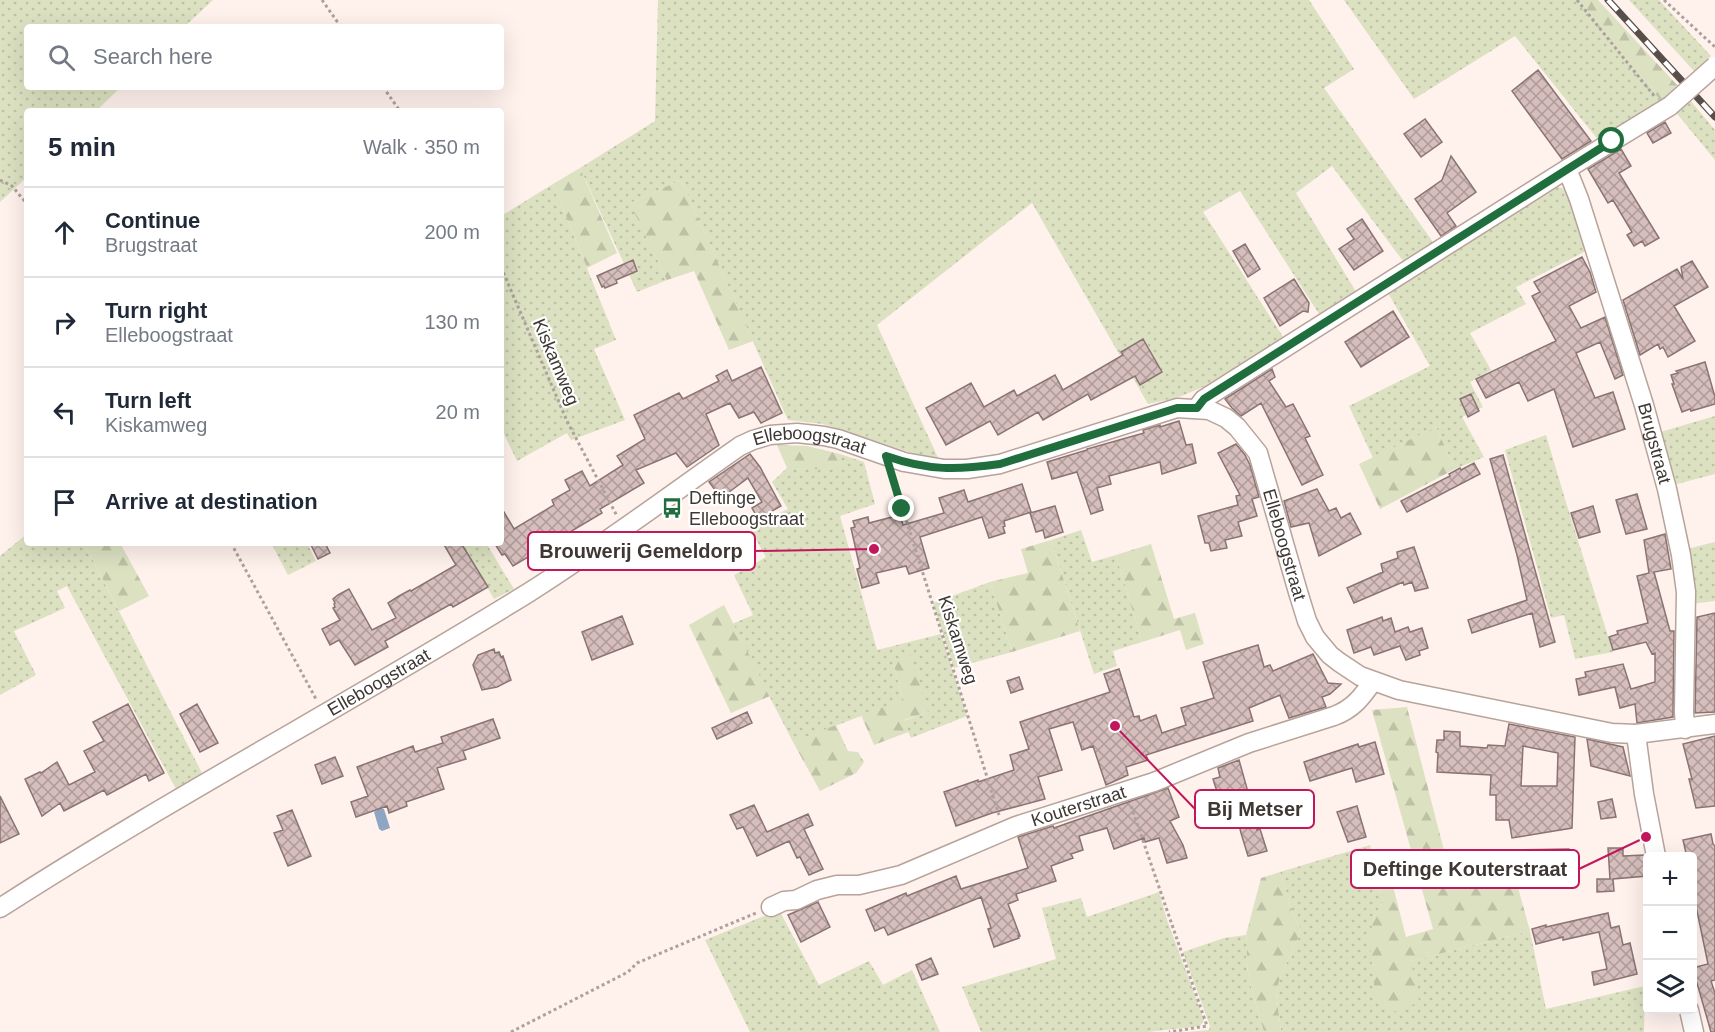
<!DOCTYPE html>
<meta charset="utf-8">
<style>
:root{--surface:#fff;--page:#f6f6f7;--text:#1f2937;--muted:#747a83;--line:#e0e1e3}
body{margin:0;font-family:Helvetica,sans-serif;background:var(--page);color:var(--text)}
.controls{position:absolute;right:18px;bottom:18px;display:grid;overflow:hidden;border-radius:6px;box-shadow:0 6px 24px #0002}
.controls button{width:54px;height:54px;display:grid;place-items:center;padding:0;border:0;border-bottom:2px solid var(--line);background:var(--surface);color:var(--text);font:30px sans-serif}
.stop{position:absolute;width:18px;height:18px;margin:-14px;border:4px solid #206e3d;border-radius:50%;background:#fff}
.stop.end{background:#206e3d;border-color:#fff;box-shadow:0 2px 6px #0008}
.list{margin:0;padding:0;list-style:none}
h2{display:flex;justify-content:space-between;align-items:center;height:78px;margin:0;padding:0 24px;font-size:26px}
h2 small{font-size:20px;font-weight:400;color:var(--muted)}
.list li{display:grid;grid-template-columns:39px 1fr auto;gap:18px;align-items:center;box-sizing:border-box;height:90px;padding:0 24px;border-top:2px solid var(--line)}
.list b{display:block;font-size:22px;white-space:nowrap}
.list p{margin:0;font-size:20px;white-space:nowrap;color:var(--muted)}
.list em{font-size:20px;font-style:normal;color:var(--muted)}
.icon{flex:none;width:33px;height:33px;fill:none;stroke:currentColor;stroke-width:2;stroke-linecap:round;stroke-linejoin:round}
.map{position:relative;flex:none;width:1715px;height:1032px;overflow:hidden}
.search{position:absolute;background:var(--surface);box-shadow:0 6px 24px #0002;left:24px;top:24px;width:480px;height:66px;display:flex;align-items:center;gap:15px;box-sizing:border-box;padding:0 21px;border-radius:6px;color:var(--muted);font-size:22px}
.panel{position:absolute;background:var(--surface);box-shadow:0 6px 24px #0002;left:24px;top:108px;width:480px;height:438px;border-radius:6px}
.map>svg:first-child{display:block}
.grass{fill:url(#grass-dots)}
.forest{fill:url(#forest-firs)}
.water{fill:#8ea5c3}
.building{fill:url(#building-cross-hatch);stroke:#8a7473;stroke-width:1.5;fill-rule:evenodd}
.lines{fill:none;stroke-linecap:round;stroke-linejoin:round}
.street-casing{stroke:#b7a39a;stroke-width:21}
.path{stroke:#ada19d;stroke-width:3;stroke-dasharray:3 3;stroke-linecap:butt}
.street{stroke:#fff;stroke-width:18}
.rail-casing{stroke:#584f4b;stroke-width:7}
.rail{stroke:#fff;stroke-width:4.5;stroke-dasharray:14;stroke-linecap:butt}
.street-bridge-casing{stroke:#b7a39a;stroke-width:21;stroke-linecap:butt}
.street-bridge{stroke:#fff;stroke-width:18}
.route{stroke:#206e3d;stroke-width:8}
.labels{text-anchor:middle;dominant-baseline:central;stroke-width:4.5;stroke-linejoin:round;paint-order:stroke}
.street-label{font-size:18px;fill:#3f3733;stroke:#fff}
.poi-label{font-size:18px;fill:#3f3733;stroke:#fff;text-anchor:start}
.leader{fill:none;stroke:#c2185b;stroke-width:2}
.callout-dot{fill:#c2185b;stroke:#fff;stroke-width:2}
.callout{fill:#fff;stroke:#c2185b;stroke-width:2}
.callout-label{font-size:20px;text-anchor:middle;font-weight:bold;fill:#3f3733}
</style>
<div class="map">
<svg width="1715" height="1032" viewBox="0 0 1715 1032">
<defs>
<pattern id="grass-dots" width="8" height="8" patternUnits="userSpaceOnUse" patternTransform="scale(1.5)"><rect width="8" height="8" fill="#dbe1c1"/><path d="M2 2h.1M6 6h.1" fill="none" stroke="#bdc2a6" stroke-width="1.8" stroke-linecap="round"/></pattern>
<pattern id="forest-firs" width="22" height="20" patternUnits="userSpaceOnUse" patternTransform="scale(1.5)"><rect width="22" height="20" fill="#dbe1c1"/><path d="M5 1l3.5 6h-7zM16 11l3.5 6h-7z" fill="#bdc2a6"/></pattern>
<pattern id="building-cross-hatch" width="8" height="8" patternUnits="userSpaceOnUse" patternTransform="scale(1.5)"><rect width="8" height="8" fill="#d5bebc"/><path d="M0 0l8 8M0 8l8-8" fill="none" stroke="#ae9b99"/></pattern>
</defs>
<rect width="100%" height="100%" fill="#fff1ec"/>
<path class="grass" d="M 0,0 L 213,0 L 184,27 L 27,27 L 27,87 L 121,87 L 96,111 L 27,111 L 27,177 L 0,202 Z
M 658,0 L 1309,0 L 1354,69 L 1324,88 L 1435,245 L 1406,265 L 1332,166 L 1296,193 L 1358,295 L 1321,317 L 1240,191 L 1203,212 L 1285,340 L 1227,377 L 1179,397 L 1148,404 L 1032,203 L 877,325 L 940,462 L 823,424 L 788,420 L 681,180 L 631,203 L 667,280 L 637,292 L 580,168 L 655,121 Z
M 1344,0 L 1579,0 L 1661,101 L 1599,141 L 1515,36 L 1414,99 Z
M 1629,0 L 1659,0 L 1711,56 L 1694,71 Z
M 1689,99 L 1715,130 L 1715,160 L 1674,110 Z
M 553,184 L 616,340 L 594,349 L 625,420 L 571,440 L 567,433 L 517,461 L 504,434 L 501,435 L 501,216 Z
M 1553,186 L 1562,188 L 1573,198 L 1588,250 L 1516,287 L 1526,304 L 1470,333 L 1491,370 L 1470,382 L 1483,407 L 1462,417 L 1484,457 L 1455,469 L 1436,427 L 1373,458 L 1349,406 L 1430,366 L 1387,291 Z
M 1715,416 L 1715,474 L 1673,485 L 1657,433 Z
M 1546,435 L 1565,499 L 1613,652 L 1575,659 L 1564,615 L 1551,618 L 1505,450 Z
M 840,454 L 864,462 L 875,504 L 840,516 L 877,650 L 941,634 L 967,716 L 911,738 L 903,721 L 928,712 L 893,661 L 903,700 L 793,742 L 732,624 L 753,615 L 734,575 L 766,557 L 749,527 L 788,509 L 772,482 L 787,468 L 839,469 Z
M 1081,530 L 1092,562 L 1116,555 L 1142,642 L 1113,651 L 1117,666 L 1094,674 L 1051,540 Z
M 27,534 L 27,543 L 84,543 L 202,773 L 176,789 L 67,586 L 57,591 L 65,608 L 14,631 L 36,675 L 0,695 L 0,556 Z
M 1715,542 L 1715,601 L 1690,604 L 1687,549 Z
M 271,543 L 307,543 L 316,561 L 288,575 Z
M 461,543 L 486,543 L 514,589 L 494,599 Z
M 990,582 L 1012,652 L 954,668 L 933,603 Z
M 1370,845 L 1383,902 L 1374,918 L 1411,961 L 1530,931 L 1546,1009 L 1645,986 L 1644,1032 L 1281,1032 L 1276,992 L 1281,975 L 1299,936 L 1300,928 L 1293,914 L 1280,872 Z
M 1159,892 L 1167,920 L 1204,1020 L 1200,1026 L 1148,1032 L 981,1032 L 962,987 L 1056,959 L 1042,908 L 1081,898 L 1087,917 Z
M 779,910 L 819,985 L 869,961 L 883,985 L 912,970 L 940,1032 L 750,1032 L 705,940 Z
M 1246,935 C 1248,945 1246,954 1247,964 C 1249,986 1258,1010 1264,1032 L 1187,1032 L 1209,1030 L 1210,1026 L 1183,952 L 1224,938 Z"/>
<path class="forest" d="M 1579,0 L 1598,0 L 1678,86 L 1661,101 Z
M 580,168 L 617,253 L 587,268 L 553,184 Z
M 681,180 L 753,341 L 729,350 L 694,271 L 667,280 L 630,203 Z
M 1436,427 L 1455,469 L 1380,509 L 1359,464 Z
M 777,445 L 807,446 L 840,454 L 840,470 L 787,468 Z
M 1051,540 L 1080,631 L 1012,652 L 990,582 L 1028,573 L 1021,549 Z
M 84,543 L 120,543 L 149,596 L 119,611 Z
M 1151,544 L 1174,619 L 1195,613 L 1204,644 L 1186,650 L 1180,630 L 1142,642 L 1116,555 Z
M 724,605 L 770,696 L 731,713 L 689,625 Z
M 911,655 L 928,712 L 904,720 L 908,732 L 874,745 L 861,715 L 903,700 L 893,661 Z
M 1407,707 L 1448,866 L 1508,851 L 1530,931 L 1411,961 L 1419,1001 L 1404,1010 L 1391,1012 L 1376,1001 L 1369,939 L 1374,918 L 1383,902 L 1374,861 L 1386,859 L 1406,937 L 1433,929 L 1372,710 Z
M 836,725 L 848,751 L 858,752 L 864,762 L 856,773 L 820,791 L 793,742 Z
M 1280,872 L 1293,914 L 1300,928 L 1299,936 L 1281,975 L 1276,992 L 1281,1032 L 1264,1032 C 1258,1010 1249,986 1247,964 C 1246,954 1248,945 1246,935 L 1261,878 Z"/>
<path class="water" d="M 381,808 L 384,809 L 390,828 L 382,831 L 379,829 L 374,812 Z"/>
<path class="building" d="M 1538,70 L 1591,141 L 1562,159 L 1512,91 Z
M 1425,119 L 1442,142 L 1421,157 L 1404,134 Z
M 1665,122 L 1671,133 L 1653,143 L 1647,133 Z
M 1621,149 L 1631,166 L 1619,173 L 1659,238 L 1645,246 L 1642,241 L 1634,246 L 1627,235 L 1632,232 L 1613,200 L 1608,203 L 1588,169 Z
M 1451,156 L 1476,192 L 1447,213 L 1456,226 L 1441,236 L 1415,199 L 1442,180 Z
M 1362,219 L 1383,251 L 1354,270 L 1339,249 L 1354,239 L 1347,229 Z
M 1245,244 L 1260,269 L 1248,277 L 1233,251 Z
M 1582,257 L 1590,272 L 1596,292 L 1569,306 L 1581,328 L 1605,317 L 1623,375 L 1615,379 L 1600,342 L 1576,353 L 1595,398 L 1613,392 L 1625,429 L 1573,447 L 1554,389 L 1528,401 L 1519,382 L 1486,398 L 1476,379 L 1556,341 L 1532,296 L 1540,292 L 1534,282 Z
M 633,260 L 637,271 L 616,280 L 617,283 L 605,288 L 604,286 L 602,287 L 597,276 Z
M 1692,261 L 1708,287 L 1674,306 L 1695,341 L 1668,357 L 1663,347 L 1660,349 L 1658,344 L 1640,355 L 1623,300 L 1677,269 L 1683,279 L 1681,267 Z
M 1294,279 L 1309,303 L 1308,312 L 1303,311 L 1280,326 L 1264,298 Z
M 1393,311 L 1409,337 L 1361,367 L 1345,342 Z
M 1143,339 L 1162,372 L 1140,385 L 1135,376 L 1091,400 L 1088,394 L 1043,420 L 1038,412 L 998,435 L 990,421 L 946,445 L 926,408 L 971,383 L 984,407 L 1014,390 L 1017,396 L 1055,375 L 1063,390 L 1123,355 L 1121,352 Z
M 1705,362 L 1715,397 L 1715,404 L 1691,411 L 1690,409 L 1682,412 L 1672,384 L 1674,384 L 1671,375 L 1678,373 L 1676,371 Z
M 761,367 L 782,413 L 761,423 L 754,412 L 739,418 L 730,403 L 706,414 L 719,445 L 687,467 L 676,453 L 636,470 L 644,483 L 600,509 L 602,513 L 513,566 L 505,554 L 502,555 L 495,544 L 501,543 L 501,507 L 514,529 L 554,505 L 552,500 L 570,490 L 565,480 L 582,471 L 590,486 L 623,465 L 617,456 L 645,439 L 634,415 L 679,393 L 683,399 L 719,381 L 716,376 L 727,370 L 732,381 Z
M 1272,369 L 1275,377 L 1269,381 L 1286,407 L 1293,404 L 1310,436 L 1305,438 L 1323,475 L 1302,485 L 1261,403 L 1241,416 L 1232,408 L 1225,399 Z
M 1471,394 L 1479,411 L 1468,417 L 1460,399 Z
M 1179,421 L 1186,445 L 1192,444 L 1196,463 L 1162,474 L 1160,462 L 1109,476 L 1111,484 L 1097,488 L 1103,510 L 1091,514 L 1077,472 L 1052,479 L 1047,462 L 1087,450 L 1087,449 L 1144,433 L 1143,430 L 1160,425 L 1160,427 Z
M 1236,444 L 1245,455 L 1250,465 L 1259,497 L 1252,499 L 1257,516 L 1238,522 L 1242,536 L 1225,540 L 1227,548 L 1211,551 L 1209,543 L 1205,543 L 1198,516 L 1238,505 L 1236,496 L 1240,495 L 1218,453 Z
M 750,454 L 760,467 L 781,506 L 758,519 L 752,508 L 762,502 L 748,478 L 721,498 L 709,482 Z
M 1503,455 L 1555,642 L 1540,647 L 1532,613 L 1472,633 L 1468,620 L 1527,600 L 1517,555 L 1490,459 Z
M 1474,463 L 1480,474 L 1407,512 L 1401,501 L 1450,476 L 1449,474 L 1460,468 L 1461,470 Z
M 1022,484 L 1031,512 L 1004,521 L 1005,526 L 1003,527 L 1005,533 L 989,538 L 982,517 L 920,537 L 929,568 L 909,574 L 906,566 L 876,573 L 879,583 L 862,588 L 857,569 L 860,568 L 851,528 L 855,527 L 853,521 L 868,517 L 869,523 L 900,515 L 903,525 L 944,513 L 939,498 L 964,490 L 968,502 Z
M 1317,489 L 1329,511 L 1336,508 L 1341,518 L 1350,513 L 1361,534 L 1319,556 L 1309,523 L 1291,527 L 1284,501 Z
M 1637,494 L 1647,529 L 1626,534 L 1616,500 Z
M 1055,506 L 1063,532 L 1045,538 L 1043,530 L 1036,532 L 1030,513 Z
M 1593,506 L 1600,532 L 1579,538 L 1571,513 Z
M 1665,534 L 1671,569 L 1654,572 L 1670,631 L 1674,631 L 1673,717 L 1637,723 L 1635,704 L 1620,708 L 1615,687 L 1579,695 L 1576,679 L 1586,677 L 1585,672 L 1623,664 L 1631,689 L 1655,682 L 1655,653 L 1652,654 L 1646,642 L 1613,650 L 1609,637 L 1618,634 L 1617,631 L 1648,623 L 1637,576 L 1649,573 L 1644,540 Z
M 310,543 L 325,543 L 330,553 L 318,559 Z
M 443,543 L 461,543 L 488,587 L 453,607 L 451,604 L 385,641 L 388,647 L 355,665 L 339,640 L 330,645 L 322,629 L 340,620 L 333,608 L 335,607 L 334,604 L 335,603 L 333,599 L 338,595 L 349,589 L 372,630 L 396,618 L 388,603 L 399,596 L 410,590 L 411,591 L 456,565 Z
M 1414,547 L 1428,588 L 1415,591 L 1412,582 L 1404,585 L 1403,582 L 1354,603 L 1347,588 L 1383,572 L 1381,564 L 1398,558 L 1397,552 Z
M 1715,613 L 1715,712 L 1695,713 L 1697,617 Z
M 622,616 L 633,644 L 592,660 L 582,632 Z
M 1382,617 L 1383,621 L 1391,618 L 1395,632 L 1408,627 L 1410,632 L 1422,628 L 1428,648 L 1419,651 L 1420,655 L 1406,660 L 1400,646 L 1374,655 L 1371,647 L 1354,653 L 1347,630 Z
M 1258,645 L 1264,667 L 1270,665 L 1273,671 L 1313,654 L 1328,683 L 1341,684 L 1330,694 L 1322,697 L 1326,707 L 1289,718 L 1280,695 L 1249,708 L 1253,721 L 1146,755 L 1148,760 L 1126,767 L 1128,775 L 1106,785 L 1093,746 L 1082,750 L 1073,722 L 1049,729 L 1062,770 L 1038,777 L 1045,799 L 992,813 L 956,826 L 944,792 L 978,780 L 978,782 L 1014,770 L 1010,755 L 1029,749 L 1020,722 L 1110,692 L 1104,674 L 1119,669 L 1134,717 L 1139,716 L 1140,721 L 1156,715 L 1162,733 L 1186,725 L 1181,708 L 1214,698 L 1203,662 Z
M 494,649 L 495,653 L 499,652 L 501,657 L 503,656 L 511,680 L 497,687 L 482,690 L 473,665 L 478,655 Z
M 1019,677 L 1023,689 L 1011,693 L 1007,681 Z
M 128,704 L 164,773 L 149,781 L 146,774 L 107,795 L 104,790 L 64,811 L 60,803 L 42,816 L 25,779 L 40,772 L 41,773 L 57,762 L 69,785 L 95,772 L 84,751 L 104,741 L 93,722 Z
M 197,704 L 218,743 L 200,752 L 180,714 Z
M 747,712 L 752,723 L 717,739 L 712,728 Z
M 493,719 L 500,738 L 463,751 L 466,759 L 437,768 L 444,789 L 406,802 L 407,806 L 389,813 L 387,806 L 356,817 L 351,802 L 368,796 L 357,767 L 413,746 L 415,752 L 443,743 L 441,737 Z
M 1509,724 L 1575,737 L 1572,828 L 1512,838 L 1509,820 L 1496,820 L 1496,795 L 1490,795 L 1491,775 L 1437,772 L 1438,753 L 1436,752 L 1437,740 L 1444,740 L 1444,731 L 1460,732 L 1460,746 L 1487,748 L 1488,745 L 1505,746 ZM 1523,746 L 1558,753 L 1557,786 L 1521,786 Z
M 1715,736 L 1715,806 L 1696,808 L 1689,779 L 1692,779 L 1683,744 Z
M 1587,739 L 1623,747 L 1630,776 L 1591,766 Z
M 1375,742 L 1384,774 L 1356,782 L 1352,768 L 1310,781 L 1304,762 L 1358,744 L 1359,747 Z
M 335,757 L 343,776 L 322,784 L 315,765 Z
M 1239,760 L 1255,817 L 1257,830 L 1260,829 L 1267,851 L 1249,856 L 1248,856 L 1241,833 L 1235,808 L 1223,811 L 1213,779 L 1220,777 L 1218,768 Z
M 1168,788 L 1179,817 L 1170,821 L 1183,845 L 1187,858 L 1167,863 L 1159,838 L 1145,842 L 1144,838 L 1114,849 L 1107,828 L 1079,836 L 1083,850 L 1071,854 L 1073,858 L 1051,866 L 1056,881 L 1016,894 L 1018,900 L 1008,904 L 1020,936 L 1018,936 L 1019,938 L 994,947 L 988,929 L 991,928 L 981,897 L 888,935 L 884,927 L 875,931 L 866,910 L 906,893 L 907,896 L 956,876 L 961,889 L 1028,868 L 1018,837 L 1053,826 L 1054,828 Z
M 0,796 L 19,834 L 0,843 Z
M 1612,799 L 1616,817 L 1601,819 L 1598,802 Z
M 754,805 L 767,832 L 808,814 L 813,825 L 804,829 L 823,869 L 809,875 L 800,857 L 797,858 L 789,841 L 757,856 L 743,827 L 737,829 L 730,815 Z
M 1357,806 L 1366,837 L 1348,842 L 1337,812 Z
M 292,810 L 311,856 L 288,866 L 274,833 L 283,830 L 277,816 Z
M 1711,834 L 1713,844 L 1715,846 L 1715,980 L 1711,981 L 1715,993 L 1715,1032 L 1711,1032 L 1697,983 L 1692,984 L 1692,968 L 1708,964 L 1692,887 L 1692,856 L 1689,856 L 1688,853 L 1686,853 L 1683,840 Z
M 1608,848 L 1623,848 L 1623,856 L 1644,855 L 1647,876 L 1613,879 L 1614,891 L 1597,892 L 1597,879 L 1610,879 Z
M 1569,849 L 1573,862 L 1567,862 L 1566,864 L 1542,864 L 1542,868 L 1517,868 L 1513,850 Z
M 818,902 L 830,927 L 801,942 L 788,915 Z
M 1608,913 L 1611,928 L 1619,926 L 1623,945 L 1630,943 L 1637,974 L 1594,985 L 1592,972 L 1607,969 L 1599,932 L 1563,940 L 1563,937 L 1536,944 L 1532,929 L 1546,925 L 1546,927 Z
M 931,958 L 938,974 L 922,980 L 916,965 Z"/>
<g class="lines">
<g class="street-casing">
<g id="street">
<path id="s1" d="M 1567,169 L 1579,199 L 1644,405 L 1667,489 L 1681,555 L 1686,592 L 1684,712 L 1685,729"/>
<path d="M 1197,408 L 1204,399 L 1567,169 L 1670,106"/>
<path d="M 1636,734 L 1644,794 L 1656,856"/>
<path id="s2" d="M 771,907 L 784,901 L 796,900 L 817,890 L 837,885 L 859,885 L 901,875 L 1016,826 L 1154,782 L 1249,743 L 1334,716 C 1353,709 1362,697 1373,681"/>
<path id="s3" d="M 0,908 C 172,797 354,701 528,593 C 601,547 670,495 740,446 L 753,440 L 770,435 L 797,433 L 824,436 L 838,439 L 904,462 L 944,469 L 967,469 L 1000,464 L 1177,408 L 1209,410 L 1226,418 L 1237,427 L 1258,453 L 1298,592 L 1307,621 L 1315,637 L 1330,655 L 1339,662 L 1360,676 L 1399,690 L 1612,733 L 1636,734 L 1715,724"/>
<path d="M 1689,1010 L 1694,1032"/>
</g>
</g>
<path class="path" d="M 322,0 L 341,27
M 1577,0 L 1655,97
M 1664,0 L 1715,47
M 383,87 L 400,111
M 0,180 L 12,186 L 27,204
M 501,267 L 567,421 L 617,516
M 892,475 L 999,815
M 231,543 L 316,699
M 1131,806 L 1207,1026 L 1169,1032
M 511,1032 L 628,972 L 637,963 L 756,913"/>
<use href="#street" class="street"/>
<g class="rail-casing">
<path id="rail" d="M 1608,0 L 1715,117"/>
</g>
<use href="#rail" class="rail"/>
<g class="street-bridge-casing">
<path id="street-bridge" d="M 1670,106 L 1715,66"/>
</g>
<use href="#street-bridge" class="street-bridge"/>
</g>
<g class="lines">
<path class="route" d="M 902,509 L 886,456 C 929,471 957,470 1000,464 L 1177,408 L 1197,408 L 1204,399 L 1612,141"/>
</g>
<defs>
<g id="bus-bare" transform="scale(1.62)"><path d="M-5-6H5V4H4V6H2V4H-2V6H-4V4H-5ZM-3.5-4V0h7V-4ZM-3.5 1.2v1.5H-2V1.2ZM2 1.2v1.5H3.5V1.2Z" fill="#206e3d" stroke="#fff" stroke-width="2.5" paint-order="stroke"/></g>
</defs>
<g fill-rule="evenodd">
<use href="#bus-bare" x="672" y="508"/>
</g>
<g class="labels">
<g class="street-label">
<text transform="translate(556 362) rotate(67)">Kiskamweg</text>
<text stroke="none"><textPath href="#s1" startOffset="288">Brugstraat</textPath></text>
<text stroke="none"><textPath href="#s3" startOffset="945">Elleboogstraat</textPath></text>
<text stroke="none"><textPath href="#s3" startOffset="1520">Elleboogstraat</textPath></text>
<text transform="translate(958 640) rotate(72)">Kiskamweg</text>
<text stroke="none"><textPath href="#s3" startOffset="441">Elleboogstraat</textPath></text>
<text stroke="none"><textPath href="#s2" startOffset="326">Kouterstraat</textPath></text>
</g>
<g class="poi-label">
<text x="689" y="498">Deftinge<tspan x="689" dy="21">Elleboogstraat</tspan></text>
</g>
</g>
<path class="leader" d="M874 549L755 551M1115 726L1195 809M1646 837L1579 869"/>
<g class="callout-dot">
<circle cx="874" cy="549" r="6"/>
<circle cx="1115" cy="726" r="6"/>
<circle cx="1646" cy="837" r="6"/>
</g>
<g class="callout">
<rect x="528" y="532" width="227" height="38" rx="6"/>
<rect x="1195" y="790" width="119" height="38" rx="6"/>
<rect x="1351" y="850" width="228" height="38" rx="6"/>
</g>
<g class="callout-label">
<text x="641" y="558">Brouwerij Gemeldorp</text>
<text x="1255" y="816">Bij Metser</text>
<text x="1465" y="876">Deftinge Kouterstraat</text>
</g>
</svg>
<div class="controls">
<button>+</button>
<button>−</button>
<button><svg class="icon" aria-label="layers" viewBox="0 0 24 24"><path d="M12 4l9 5-9 5-9-5zM3 14l9 5 9-5"/></svg></button>
</div>
<div class="stop" style="left:1612px;top:141px"></div>
<div class="stop end" style="left:902px;top:509px"></div>
<div class="search"><svg class="icon" aria-label="search" viewBox="0 0 24 24"><circle cx="10" cy="10" r="6"/><path d="M15 15l6 6"/></svg>Search here</div>
<section class="panel">
<h2>5 min<small>Walk · 350 m</small></h2>
<ul class="list">
<li><svg class="icon" aria-label="ahead" viewBox="0 0 24 24"><path d="M12 20V5M6 11l6-6 6 6"/></svg><div><b>Continue</b><p>Brugstraat</p></div><em>200 m</em></li>
<li><svg class="icon" aria-label="right" viewBox="0 0 24 24"><path d="M7 20v-9h11M14 6l5 5-5 5"/></svg><div><b>Turn right</b><p>Elleboogstraat</p></div><em>130 m</em></li>
<li><svg class="icon" aria-label="left" viewBox="0 0 24 24"><path d="M17 20v-9H6M10 6l-5 5 5 5"/></svg><div><b>Turn left</b><p>Kiskamweg</p></div><em>20 m</em></li>
<li><svg class="icon" aria-label="arrive" viewBox="0 0 24 24"><path d="M6 21V4h12l-3 4 3 4H6"/></svg><div><b>Arrive at destination</b></div></li>
</ul>
</section>
</div>
